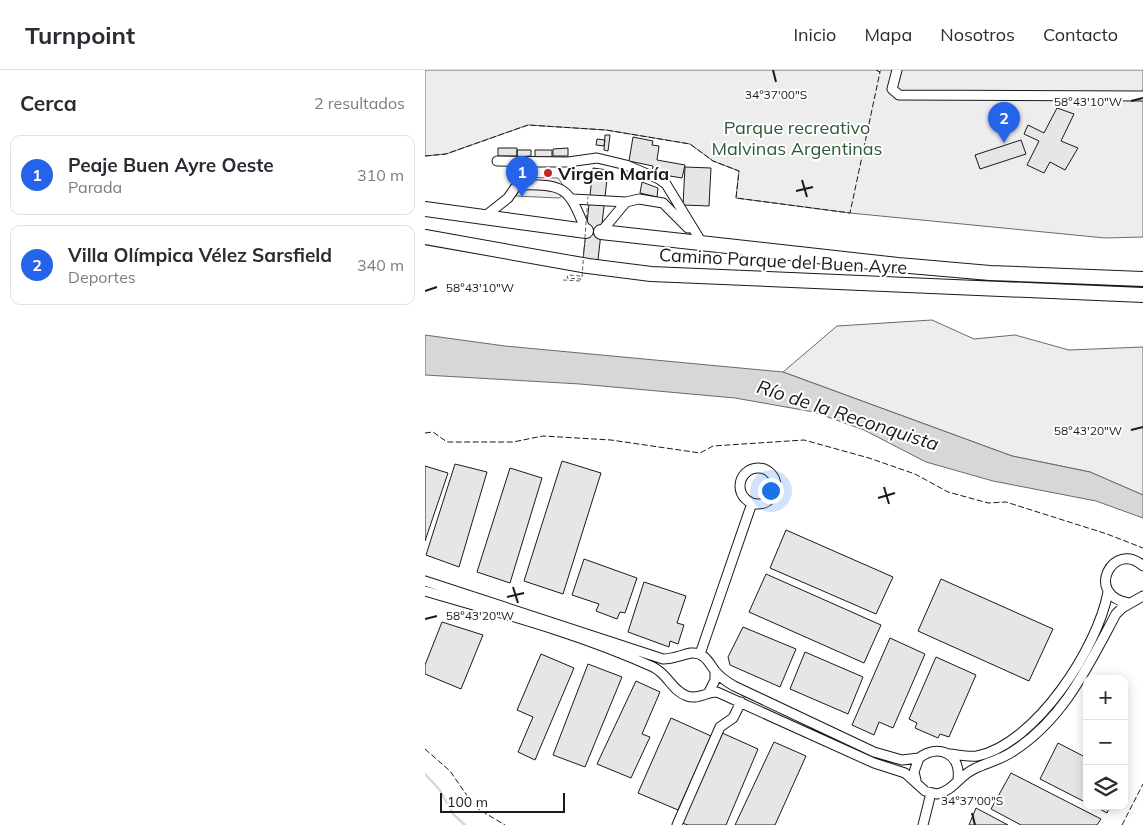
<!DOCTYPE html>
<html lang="es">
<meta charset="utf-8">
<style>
:root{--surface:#fff;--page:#f7f7f7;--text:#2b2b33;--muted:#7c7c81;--line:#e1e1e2;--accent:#2563eb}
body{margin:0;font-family:Mulish,sans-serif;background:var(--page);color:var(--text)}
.controls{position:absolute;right:15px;bottom:15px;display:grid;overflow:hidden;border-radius:10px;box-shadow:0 2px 12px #0003}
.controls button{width:45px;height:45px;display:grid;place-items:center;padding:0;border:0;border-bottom:1px solid var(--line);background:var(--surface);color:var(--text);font:25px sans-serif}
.scale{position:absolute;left:15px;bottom:12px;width:125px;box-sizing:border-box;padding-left:5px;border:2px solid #1a1a1a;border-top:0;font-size:14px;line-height:18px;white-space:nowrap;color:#1a1a1a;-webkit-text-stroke:4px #fff;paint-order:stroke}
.you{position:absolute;left:345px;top:420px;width:18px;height:18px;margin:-12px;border:4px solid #fff;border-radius:50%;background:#1a73e8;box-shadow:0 0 0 8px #1a73e833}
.badge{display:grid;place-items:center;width:32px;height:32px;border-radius:50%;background:var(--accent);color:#fff;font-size:16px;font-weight:700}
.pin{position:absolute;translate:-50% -41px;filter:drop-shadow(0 1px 2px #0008)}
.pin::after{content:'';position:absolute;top:26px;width:18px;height:15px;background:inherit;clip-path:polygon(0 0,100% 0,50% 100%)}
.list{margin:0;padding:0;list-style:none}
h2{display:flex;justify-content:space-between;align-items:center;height:65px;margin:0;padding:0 20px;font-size:21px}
h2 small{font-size:16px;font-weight:400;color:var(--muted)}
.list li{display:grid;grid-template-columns:32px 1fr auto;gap:15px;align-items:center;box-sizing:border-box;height:80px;margin:0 10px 10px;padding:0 10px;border:1px solid var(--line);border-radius:10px}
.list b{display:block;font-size:19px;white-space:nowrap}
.list p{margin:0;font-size:16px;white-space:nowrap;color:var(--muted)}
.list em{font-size:16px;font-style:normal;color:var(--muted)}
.icon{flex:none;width:28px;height:28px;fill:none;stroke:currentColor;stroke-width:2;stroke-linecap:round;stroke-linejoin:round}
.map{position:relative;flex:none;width:718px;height:755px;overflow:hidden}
header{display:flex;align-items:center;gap:30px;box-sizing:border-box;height:70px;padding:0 25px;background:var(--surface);border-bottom:1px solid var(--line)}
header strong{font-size:24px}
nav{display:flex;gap:28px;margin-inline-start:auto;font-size:18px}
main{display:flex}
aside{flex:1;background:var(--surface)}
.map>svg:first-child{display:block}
.built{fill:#ededed;stroke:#6a6a6a}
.water{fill:#d7d7d7;stroke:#6a6a6a}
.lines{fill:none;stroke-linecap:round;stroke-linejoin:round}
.stream{stroke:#d7d7d7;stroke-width:2.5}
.building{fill:#e6e6e6;stroke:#1a1a1a}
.minor-casing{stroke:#1a1a1a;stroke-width:11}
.highway-casing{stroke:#1a1a1a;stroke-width:16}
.path{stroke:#5f5f5f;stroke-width:1;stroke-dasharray:4 2.5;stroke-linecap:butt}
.minor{stroke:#fff;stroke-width:9}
.highway{stroke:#fff;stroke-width:14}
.path-bridge{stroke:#5f5f5f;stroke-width:1;stroke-dasharray:4 2.5;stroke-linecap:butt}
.fence{stroke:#1a1a1a;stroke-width:1;stroke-dasharray:6 2.5;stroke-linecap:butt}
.ticks{fill:none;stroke:#1a1a1a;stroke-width:2}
.poi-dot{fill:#c62828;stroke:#fff;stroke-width:2}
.labels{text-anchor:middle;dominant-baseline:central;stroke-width:4;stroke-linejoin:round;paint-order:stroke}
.park-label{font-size:18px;fill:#2b5a34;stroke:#fff}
.poi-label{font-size:18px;font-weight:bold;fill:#1a1a1a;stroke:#fff;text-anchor:start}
.street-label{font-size:18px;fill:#1a1a1a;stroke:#fff}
.water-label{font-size:19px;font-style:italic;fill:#1a1a1a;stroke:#fff}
.ticks-label{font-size:12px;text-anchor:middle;fill:#1a1a1a;stroke:#fff;stroke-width:4;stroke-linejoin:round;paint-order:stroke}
</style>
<header>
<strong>Turnpoint</strong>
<nav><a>Inicio</a><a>Mapa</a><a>Nosotros</a><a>Contacto</a></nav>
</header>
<main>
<aside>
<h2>Cerca<small>2 resultados</small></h2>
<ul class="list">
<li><span class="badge">1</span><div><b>Peaje Buen Ayre Oeste</b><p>Parada</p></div><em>310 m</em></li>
<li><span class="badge">2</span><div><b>Villa Olímpica Vélez Sarsfield</b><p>Deportes</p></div><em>340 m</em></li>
</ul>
</aside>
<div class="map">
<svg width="718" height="755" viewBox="0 0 718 755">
<rect width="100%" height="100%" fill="#fff"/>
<path class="built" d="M 0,0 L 451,0 L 455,2 L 456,0 L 718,0 L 718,167 L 680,168 L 425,143 L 311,128 L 314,101 L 288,91 L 265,74 L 181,60 L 103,55 L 21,84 L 0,86 Z
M 93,107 L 133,108 L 143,122 L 134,128 L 91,126 Z
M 507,250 L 549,269 L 590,265 L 644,280 L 718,277 L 718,425 L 665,402 L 587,386 L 358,302 L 412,256 Z"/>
<path class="water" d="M 0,265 L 80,276 L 358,302 L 587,386 L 665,402 L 718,425 L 718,448 L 671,431 L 568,411 L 501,392 L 439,360 L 389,342 L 310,328 L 155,314 L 0,305 Z"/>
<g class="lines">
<path class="stream" d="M 0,704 L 14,719 L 29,745 L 40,755"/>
</g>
<path class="building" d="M 632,38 L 649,44 L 636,71 L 653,78 L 640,100 L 625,92 L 619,103 L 602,95 L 614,71 L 599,64 L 603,55 L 619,63 Z
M 180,65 L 185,65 L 183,81 L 179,80 Z
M 208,67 L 228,71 L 227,75 L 234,76 L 232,90 L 260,95 L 257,108 L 227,103 L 228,96 L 204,91 Z
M 172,69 L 180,70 L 179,76 L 171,75 Z
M 596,70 L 601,84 L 555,99 L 550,85 Z
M 73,78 L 92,78 L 92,86 L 73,86 Z
M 143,78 L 143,86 L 128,86 L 128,79 Z
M 92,80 L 106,80 L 106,86 L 92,87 Z
M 110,80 L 127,80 L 127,87 L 110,87 Z
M 260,97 L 286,98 L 284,136 L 258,135 Z
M 168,98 L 183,100 L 173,190 L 158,189 Z
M 217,112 L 233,118 L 232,127 L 215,123 Z
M 137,391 L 176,403 L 138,524 L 99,511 Z
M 30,394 L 62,402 L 34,497 L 1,485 Z
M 0,396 L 23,403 L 0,471 Z
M 85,398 L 117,408 L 85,513 L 52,502 Z
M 361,460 L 468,507 L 451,544 L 345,498 Z
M 159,489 L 212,508 L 200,543 L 195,542 L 192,549 L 171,541 L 174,534 L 147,525 Z
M 341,504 L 456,555 L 439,593 L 324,542 Z
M 516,509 L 628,559 L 604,611 L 493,561 Z
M 219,512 L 261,526 L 252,553 L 259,555 L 253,574 L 245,571 L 244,577 L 203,562 Z
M 17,552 L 58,565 L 36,619 L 0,604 L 0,595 Z
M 318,557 L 371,579 L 355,617 L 305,595 L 303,587 Z
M 465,568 L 500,584 L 468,658 L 454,652 L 449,665 L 427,655 Z
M 380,582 L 438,607 L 423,644 L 365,619 Z
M 116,584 L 149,598 L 110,690 L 93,682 L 108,647 L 92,640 Z
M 511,587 L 551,605 L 524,667 L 515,664 L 513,668 L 490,658 L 492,653 L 484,649 Z
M 163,594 L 197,607 L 160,697 L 128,685 Z
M 211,611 L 235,622 L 217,664 L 225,667 L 206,708 L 172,694 Z
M 246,648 L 286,666 L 253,740 L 213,723 Z
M 295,662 L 333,679 L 301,755 L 263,755 L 257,753 Z
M 349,672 L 381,686 L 350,755 L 310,755 Z
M 633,673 L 662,688 L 662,733 L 615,709 Z
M 586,703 L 676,749 L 672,755 L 596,755 L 566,739 Z
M 669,736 L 685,736 L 682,743 Z
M 551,738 L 583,755 L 544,755 Z"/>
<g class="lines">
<g class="minor-casing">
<path id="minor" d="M 472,0 L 467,19 L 474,25 L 718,26
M 72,91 L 143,92 L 172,88 L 201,95 L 234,109 L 241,114 L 277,173
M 92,115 L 106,92
M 148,129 L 201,132
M 59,147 L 83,128 L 92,115 C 140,114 143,116 161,161
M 176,162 L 201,132 L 214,129 L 238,133 L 263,158
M315 416a18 18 0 1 1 36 0a18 18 0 1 1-36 0Z
M 0,511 L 238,589 C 248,589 256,585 266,583 C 279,582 283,591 290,601 C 295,607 302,612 309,616 L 449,682 L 477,690 L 494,688
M 0,521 C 76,543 156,564 228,597 C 243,604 247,621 262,626 C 273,630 281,622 292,622 L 449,693 L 480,703 L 500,721 L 512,724 C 528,721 534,706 549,699 C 561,693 575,690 587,682 C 639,649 663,596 691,544 L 697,538 L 718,526
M 704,533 C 658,525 689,469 718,496
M 275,584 L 327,433
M 284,622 L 290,610 L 290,601
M 525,684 C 534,685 543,687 552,686 C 611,674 673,577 683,522
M 491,710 L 489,702 L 494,688 C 514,673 536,684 533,709
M 252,755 L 295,657 L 308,648 L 316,632
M 498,755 L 506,723"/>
</g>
<g class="highway-casing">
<path id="highway" d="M 0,139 L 161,161
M 176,162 L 473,195 L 565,203 L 718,209
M 0,167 L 163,196 L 226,204 L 718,225"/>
</g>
<path class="path" d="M 138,210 L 156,211 L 156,209 L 142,208 L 143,205 L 155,206"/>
<use href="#minor" class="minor"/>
<use href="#highway" class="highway"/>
<path class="path-bridge" d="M 157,207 L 163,127"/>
<path class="fence" d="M 0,86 L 21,84 L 103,55 L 181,60 L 265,74 L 288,91 L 314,101 L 311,128 L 425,143 L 455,2 L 451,0
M 0,363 L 8,362 L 22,372 L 88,372 L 118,366 L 186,370 L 275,383 L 288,376 L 379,370 L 444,388 L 490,404 L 523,422 L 563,433 L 581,432 L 682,464 L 718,478
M 0,679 L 25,701 L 50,737 L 80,755
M 697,755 L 718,714"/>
</g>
<path class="ticks" d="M 348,0 L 351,12M 706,31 L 718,28M 377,110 L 382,127M 371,121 L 388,117M 0,221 L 12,217M 706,360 L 718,357M 459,417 L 464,434M 453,428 L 470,423M 88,517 L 93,533M 82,527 L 99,523M 0,549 L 12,546M 547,743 L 550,755"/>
<circle class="poi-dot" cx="123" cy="103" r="5"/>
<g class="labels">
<g class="park-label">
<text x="372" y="57">Parque recreativo<tspan x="372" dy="21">Malvinas Argentinas</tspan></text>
</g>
<g class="poi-label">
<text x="133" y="103">Virgen María</text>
</g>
<g class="street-label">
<text transform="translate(358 191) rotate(3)">Camino Parque del Buen Ayre</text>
</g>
<g class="water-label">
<text transform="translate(423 345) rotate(18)">Río de la Reconquista</text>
</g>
</g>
<g class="ticks-label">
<text x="351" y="29">34°37'00"S</text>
<text x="663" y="36">58°43'10"W</text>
<text x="55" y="222">58°43'10"W</text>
<text x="663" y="365">58°43'20"W</text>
<text x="55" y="550">58°43'20"W</text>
<text x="547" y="735">34°37'00"S</text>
</g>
</svg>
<div class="controls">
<button>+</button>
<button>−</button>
<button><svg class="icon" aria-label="layers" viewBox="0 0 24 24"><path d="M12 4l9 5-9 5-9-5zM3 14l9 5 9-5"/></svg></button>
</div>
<div class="scale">100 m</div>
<div class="you"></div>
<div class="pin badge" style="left:97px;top:127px">1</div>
<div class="pin badge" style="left:579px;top:73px">2</div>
</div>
</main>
